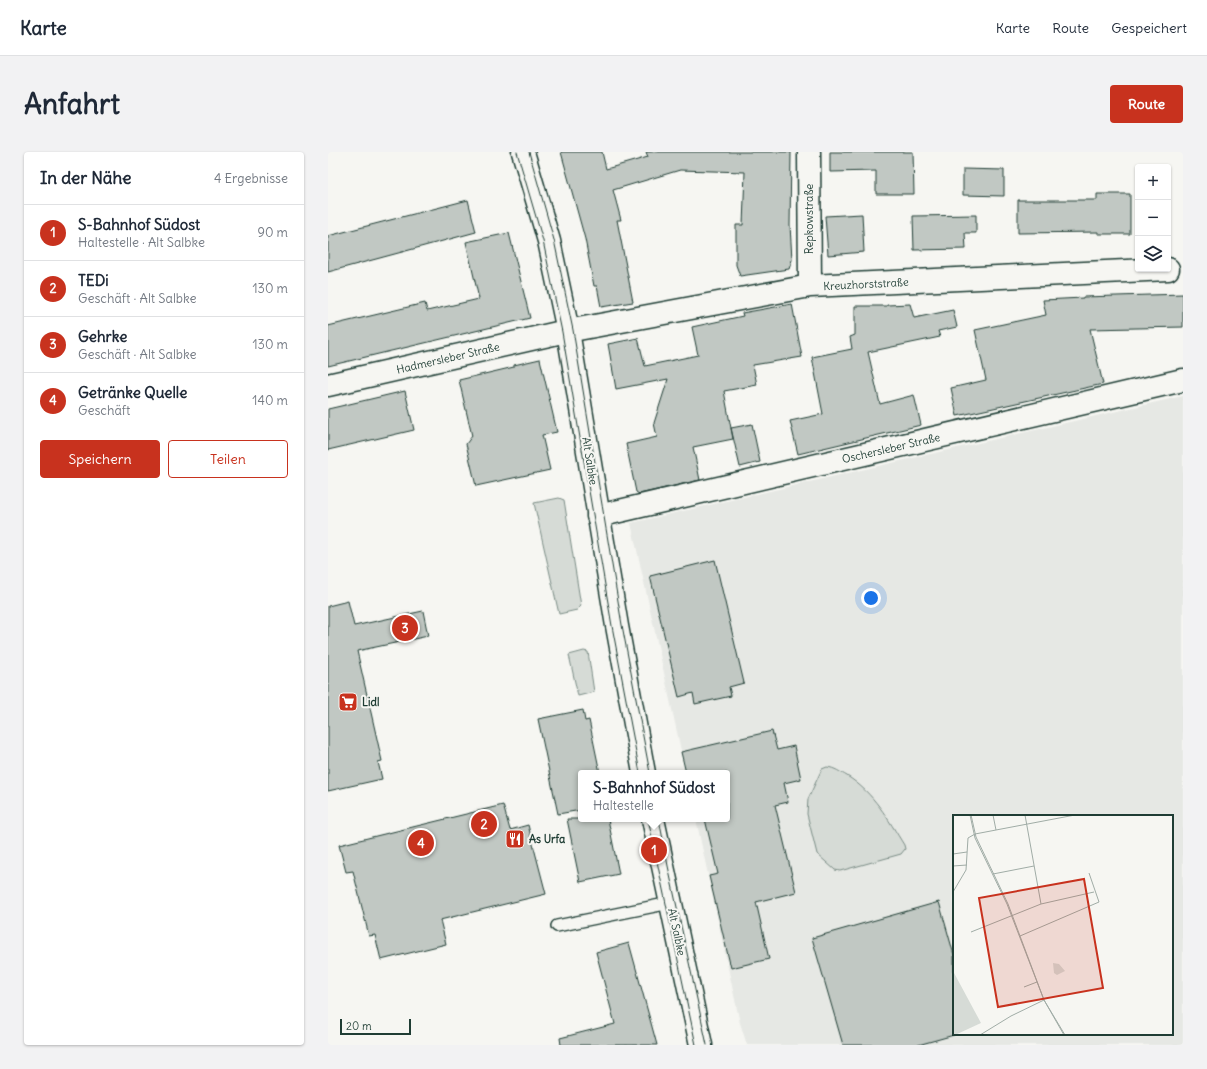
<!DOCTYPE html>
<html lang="de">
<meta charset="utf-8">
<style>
:root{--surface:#fff;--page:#f2f2f3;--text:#1f2937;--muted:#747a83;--line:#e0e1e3;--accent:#c8321e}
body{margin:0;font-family:Delius,sans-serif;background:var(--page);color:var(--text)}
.controls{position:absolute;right:12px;top:12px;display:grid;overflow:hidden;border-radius:4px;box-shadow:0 1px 3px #0004}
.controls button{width:36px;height:36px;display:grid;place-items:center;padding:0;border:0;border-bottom:1px solid var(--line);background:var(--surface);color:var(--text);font:20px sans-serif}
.scale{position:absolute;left:12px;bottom:10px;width:71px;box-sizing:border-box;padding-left:4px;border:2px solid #1f3d34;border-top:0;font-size:11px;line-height:14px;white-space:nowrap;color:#1f3d34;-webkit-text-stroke:3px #f6f6f2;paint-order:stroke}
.you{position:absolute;left:543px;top:446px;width:14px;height:14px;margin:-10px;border:3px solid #fff;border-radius:50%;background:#1a73e8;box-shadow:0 0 0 6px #1a73e833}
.badge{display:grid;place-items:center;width:26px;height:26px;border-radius:50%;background:var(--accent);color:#fff;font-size:13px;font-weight:700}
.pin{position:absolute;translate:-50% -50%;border:2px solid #fff;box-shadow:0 1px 4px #0006}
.popup{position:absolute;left:250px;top:618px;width:152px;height:52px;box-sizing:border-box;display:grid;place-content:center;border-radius:4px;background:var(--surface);filter:drop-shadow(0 1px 3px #0005);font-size:13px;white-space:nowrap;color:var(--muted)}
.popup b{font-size:15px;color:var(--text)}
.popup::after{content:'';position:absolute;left:50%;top:100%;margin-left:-8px;border:8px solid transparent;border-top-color:var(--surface)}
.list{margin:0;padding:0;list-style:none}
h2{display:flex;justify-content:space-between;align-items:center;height:52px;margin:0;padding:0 16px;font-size:17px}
h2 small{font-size:13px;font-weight:400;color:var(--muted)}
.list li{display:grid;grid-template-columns:26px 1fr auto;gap:12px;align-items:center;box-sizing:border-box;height:56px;padding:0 16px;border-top:1px solid var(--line)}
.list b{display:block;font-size:15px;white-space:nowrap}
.list p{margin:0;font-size:13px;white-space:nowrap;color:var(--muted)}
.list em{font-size:13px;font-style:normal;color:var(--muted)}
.actions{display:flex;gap:8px;padding:12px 16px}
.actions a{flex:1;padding:9px 0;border:1px solid var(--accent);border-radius:4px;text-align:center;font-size:14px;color:var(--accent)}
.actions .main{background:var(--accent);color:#fff}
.icon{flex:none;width:22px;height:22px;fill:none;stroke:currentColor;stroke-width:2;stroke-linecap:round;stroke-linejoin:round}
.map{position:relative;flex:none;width:855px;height:893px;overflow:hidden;border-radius:4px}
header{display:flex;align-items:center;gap:24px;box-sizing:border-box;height:56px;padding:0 20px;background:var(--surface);border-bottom:1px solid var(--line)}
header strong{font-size:19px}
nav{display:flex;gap:22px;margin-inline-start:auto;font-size:14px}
.intro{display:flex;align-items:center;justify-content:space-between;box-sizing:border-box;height:96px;padding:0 24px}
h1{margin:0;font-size:28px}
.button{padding:10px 18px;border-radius:4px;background:var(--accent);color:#fff;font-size:14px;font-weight:700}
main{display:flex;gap:24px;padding:0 24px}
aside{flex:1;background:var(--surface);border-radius:4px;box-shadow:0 1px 3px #0004}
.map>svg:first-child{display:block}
.built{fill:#e6e8e4;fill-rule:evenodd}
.green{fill:#d6dbd6;stroke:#7a8c85}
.building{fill:#c1c8c3;stroke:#1f3d34}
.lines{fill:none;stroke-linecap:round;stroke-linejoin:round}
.lane-casing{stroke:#1f3d34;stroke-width:14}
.street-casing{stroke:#1f3d34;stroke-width:25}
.secondary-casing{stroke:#1f3d34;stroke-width:25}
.lane{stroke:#f6f6f2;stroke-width:11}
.street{stroke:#f6f6f2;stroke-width:22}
.secondary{stroke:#f6f6f2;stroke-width:22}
.tram{stroke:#1f3d34;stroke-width:1}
.labels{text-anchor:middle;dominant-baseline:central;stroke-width:4;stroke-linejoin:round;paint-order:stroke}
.street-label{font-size:11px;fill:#1f3d34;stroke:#f6f6f2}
.poi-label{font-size:11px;font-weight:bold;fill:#1f3d34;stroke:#f6f6f2;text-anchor:start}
.inset-road{fill:none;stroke:#a0aca6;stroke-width:1}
.view{fill:#c8321e;fill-opacity:0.15;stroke:#c8321e;stroke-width:2}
.inset-edge{fill:none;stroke:#1f3d34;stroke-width:2}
</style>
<header>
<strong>Karte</strong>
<nav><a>Karte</a><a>Route</a><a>Gespeichert</a></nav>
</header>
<div class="intro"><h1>Anfahrt</h1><a class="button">Route</a></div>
<main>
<aside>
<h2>In der Nähe<small>4 Ergebnisse</small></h2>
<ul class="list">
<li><span class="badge">1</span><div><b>S-Bahnhof Südost</b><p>Haltestelle · Alt Salbke</p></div><em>90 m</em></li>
<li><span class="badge">2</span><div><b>TEDi</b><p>Geschäft · Alt Salbke</p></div><em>130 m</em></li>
<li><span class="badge">3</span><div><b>Gehrke</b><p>Geschäft · Alt Salbke</p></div><em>130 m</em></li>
<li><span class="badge">4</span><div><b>Getränke Quelle</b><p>Geschäft</p></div><em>140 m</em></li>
</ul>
<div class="actions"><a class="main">Speichern</a><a>Teilen</a></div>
</aside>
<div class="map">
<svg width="855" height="893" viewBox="0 0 855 893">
<rect width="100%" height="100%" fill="#f6f6f2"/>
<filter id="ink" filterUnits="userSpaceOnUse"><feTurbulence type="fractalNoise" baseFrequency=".025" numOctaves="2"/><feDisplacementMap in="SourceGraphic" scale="8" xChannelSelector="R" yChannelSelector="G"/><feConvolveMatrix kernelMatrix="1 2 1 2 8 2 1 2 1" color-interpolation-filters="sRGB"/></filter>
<g filter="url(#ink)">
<path class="built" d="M 855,244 L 855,893 L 419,893 L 412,871 L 368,667 L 399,667 L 399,621 L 358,621 L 303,371 ZM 626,664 L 844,664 L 844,882 L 626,882 Z"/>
<path class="green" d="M 231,346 L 236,348 L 253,454 L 249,458 L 231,462 L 206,351 Z
M 256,499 L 260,500 L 266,540 L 250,544 L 241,503 Z
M 499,615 C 507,616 512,620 519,624 C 546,641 560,667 576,693 L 577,697 L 573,702 L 512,719 L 507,718 L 489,702 L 479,662 L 480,647 L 492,621 L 494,617 Z"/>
<path class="building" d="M 233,0 L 274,0 L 278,17 L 320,5 L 318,0 L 463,0 L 462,73 L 464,108 L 461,117 L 412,124 L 408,113 L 408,73 L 415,73 L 417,20 L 352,18 L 285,38 L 293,68 L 289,68 L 305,150 L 273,155 L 269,134 L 266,134 L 257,87 Z
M 502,0 L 585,0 L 586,42 L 548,42 L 548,19 L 502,20 Z
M 635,17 L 676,18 L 676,44 L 635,43 Z
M 769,42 L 802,42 L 802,82 L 770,82 L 770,80 L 690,81 L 690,48 L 769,48 Z
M 140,48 L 148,80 L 0,120 L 0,84 Z
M 534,62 L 536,100 L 500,103 L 497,64 Z
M 648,63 L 648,81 L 637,81 L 638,97 L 586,98 L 585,64 Z
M 181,81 L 202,166 L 0,214 L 0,174 L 97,151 L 99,159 L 151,147 L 138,90 Z
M 855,142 L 855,175 L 762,177 L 775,232 L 629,264 L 623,236 L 658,228 L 647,178 L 718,163 L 715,148 L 755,146 L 755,145 Z
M 464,152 L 474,205 L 425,213 L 429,233 L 396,239 L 405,287 L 365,295 L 372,328 L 311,342 L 308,340 L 298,292 L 329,285 L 326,271 L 340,227 L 288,237 L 280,192 L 310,186 L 317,214 L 370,203 L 364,175 L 415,164 L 414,161 Z
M 582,152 L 586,166 L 625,158 L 629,175 L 610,179 L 612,185 L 540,200 L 552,252 L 586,243 L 593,273 L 470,302 L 462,269 L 495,262 L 484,205 L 524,197 L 522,185 L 527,183 L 527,154 L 559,154 L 559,153 Z
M 212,207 L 229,280 L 214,283 L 222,318 L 148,334 L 138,292 L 144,284 L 131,228 L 186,215 L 186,213 Z
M 77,239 L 86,278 L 0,298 L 0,257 Z
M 424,272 L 432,310 L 412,315 L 403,276 Z
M 387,408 L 416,531 L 401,535 L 403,544 L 367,552 L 365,541 L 351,545 L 322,424 Z
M 20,449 L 26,474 L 95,459 L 100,484 L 29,499 L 54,609 L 50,610 L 54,627 L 0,639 L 0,454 Z
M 255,558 L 257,569 L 261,568 L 272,621 L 253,621 L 253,658 L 230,662 L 210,567 Z
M 444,579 L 449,598 L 466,594 L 473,627 L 456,631 L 460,650 L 447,653 L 468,740 L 428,750 L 441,807 L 403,816 L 381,724 L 390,722 L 377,667 L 399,667 L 399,621 L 358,621 L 353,600 Z
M 175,653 L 182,678 L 200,673 L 218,742 L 112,768 L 118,792 L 53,808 L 47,783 L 41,784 L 25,719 L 18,720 L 11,693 Z
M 239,667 L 280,667 L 291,722 L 252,730 Z
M 611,750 L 626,803 L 626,883 L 590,893 L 515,893 L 484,786 Z
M 301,791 L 329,893 L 233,893 L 232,886 L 287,872 L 268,800 Z"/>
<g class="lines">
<g class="lane-casing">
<path id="lane" d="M 229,774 L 337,752 L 342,749"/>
</g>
<g class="street-casing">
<path id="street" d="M 481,0 L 482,134
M 0,233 L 234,180 L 482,134 L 840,117
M 270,364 L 855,228"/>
</g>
<g class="secondary-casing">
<path id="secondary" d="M 195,0 L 221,89 L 240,179 L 289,474 L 316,621
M 325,667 L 373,893"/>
</g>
<use href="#lane" class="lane"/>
<use href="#street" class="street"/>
<use href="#secondary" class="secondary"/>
<path class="tram" d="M 189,0 L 215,89 L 234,180 L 284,474 L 312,621
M 201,0 L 226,88 L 245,178 L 294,473 L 322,621
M 320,667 L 368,893
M 331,667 L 340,714 L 379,893"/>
</g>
</g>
<defs>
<g id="supermarket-square" transform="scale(1)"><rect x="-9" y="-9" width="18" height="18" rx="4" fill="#c8321e" stroke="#f6f6f2"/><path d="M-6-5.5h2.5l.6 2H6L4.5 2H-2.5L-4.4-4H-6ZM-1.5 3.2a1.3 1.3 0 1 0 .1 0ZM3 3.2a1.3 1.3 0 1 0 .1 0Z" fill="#fff"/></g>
<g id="restaurant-square" transform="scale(1)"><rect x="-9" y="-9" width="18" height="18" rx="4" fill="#c8321e" stroke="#f6f6f2"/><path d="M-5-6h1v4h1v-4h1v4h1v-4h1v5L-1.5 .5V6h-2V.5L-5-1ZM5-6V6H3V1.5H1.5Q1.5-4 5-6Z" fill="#fff"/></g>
</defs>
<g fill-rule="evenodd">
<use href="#supermarket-square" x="20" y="550"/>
<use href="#restaurant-square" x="187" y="687"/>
</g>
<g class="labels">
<g class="street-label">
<text transform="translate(481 67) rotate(-90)">Repkowstraße</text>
<text transform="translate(538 132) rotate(-3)">Kreuzhorststraße</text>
<text transform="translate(120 206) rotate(-13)">Hadmersleber Straße</text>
<text transform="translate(563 296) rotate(-13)">Oschersleber Straße</text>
<text transform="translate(262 309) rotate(81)">Alt Salbke</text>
<text transform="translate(349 780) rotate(78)">Alt Salbke</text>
</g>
<g class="poi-label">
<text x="34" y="550">Lidl</text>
<text x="201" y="687">As Urfa</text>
</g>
</g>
<g transform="translate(625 663)">
<rect width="220" height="220" fill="#f6f6f2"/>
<path d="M 100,148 L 106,149 L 112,156 L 104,160 L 101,158 ZM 0,156 L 28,208 L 2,220 L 0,220 Z" fill="#d6dbd6"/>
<path class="inset-road" d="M 17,0 L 22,23 L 54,89 L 91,185 L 111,220M 18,0 L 23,22 L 55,89 L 91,185 L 112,220M 40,0 L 43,15M 72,0 L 88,89M 0,39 L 14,37M 0,51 L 14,50M 40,59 L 81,51M 0,77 L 13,55 L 15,23 L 22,19 L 122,0M 18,117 L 88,89 L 141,77M 67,121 L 146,87 L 136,58M 71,172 L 84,167M 27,220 L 58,201 L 91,185"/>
<path class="view" d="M 131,64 L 150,173 L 45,192 L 26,83 Z"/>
<rect width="220" height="220" class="inset-edge"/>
</g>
</svg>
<div class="controls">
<button>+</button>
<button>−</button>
<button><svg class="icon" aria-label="layers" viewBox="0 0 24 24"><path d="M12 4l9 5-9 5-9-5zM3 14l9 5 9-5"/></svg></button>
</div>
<div class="scale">20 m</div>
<div class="you"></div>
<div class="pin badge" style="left:326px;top:698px">1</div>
<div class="popup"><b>S-Bahnhof Südost</b>Haltestelle</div>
<div class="pin badge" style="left:156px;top:672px">2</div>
<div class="pin badge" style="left:77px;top:476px">3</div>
<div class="pin badge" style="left:93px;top:691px">4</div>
</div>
</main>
